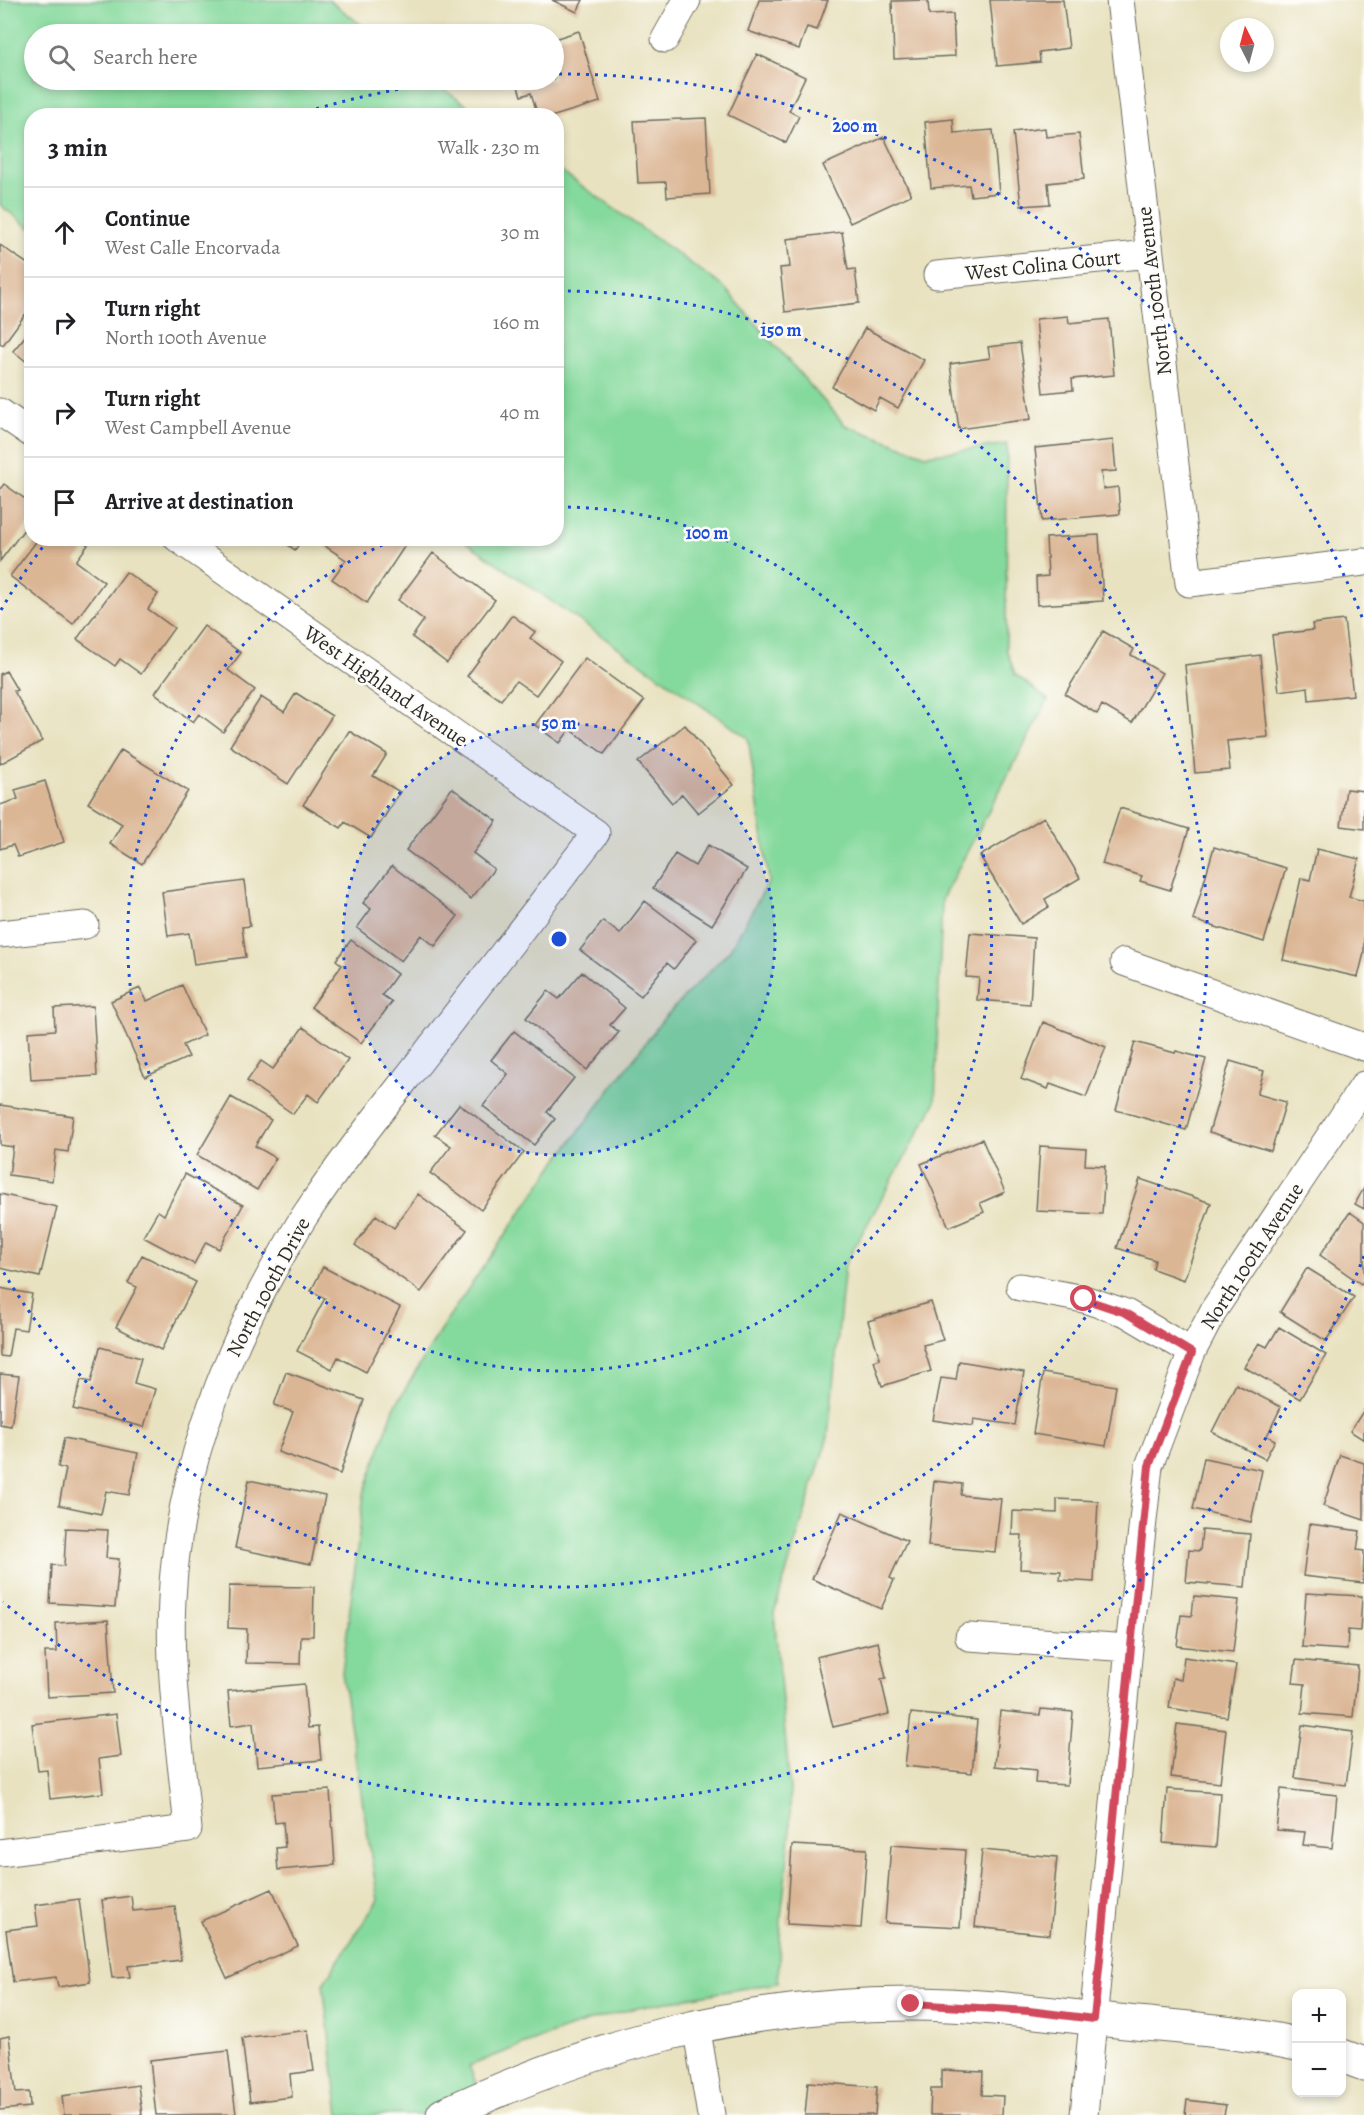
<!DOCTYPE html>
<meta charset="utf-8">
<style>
:root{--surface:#fff;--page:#f6f6f6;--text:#202124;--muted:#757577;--line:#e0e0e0}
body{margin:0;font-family:Alegreya,serif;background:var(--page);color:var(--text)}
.controls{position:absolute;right:18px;bottom:18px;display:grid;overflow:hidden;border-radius:12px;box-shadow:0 3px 9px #0003}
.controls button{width:54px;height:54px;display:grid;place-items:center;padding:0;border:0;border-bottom:2px solid var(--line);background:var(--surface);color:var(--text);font:30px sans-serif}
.compass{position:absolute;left:1220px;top:18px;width:54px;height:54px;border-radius:50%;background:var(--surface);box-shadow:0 3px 9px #0003;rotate:354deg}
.stop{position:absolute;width:18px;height:18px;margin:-14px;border:4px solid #d1495b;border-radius:50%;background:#fff}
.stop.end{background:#d1495b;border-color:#fff;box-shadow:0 2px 6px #0008}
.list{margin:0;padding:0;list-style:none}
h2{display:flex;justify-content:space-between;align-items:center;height:78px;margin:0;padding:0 24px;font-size:26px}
h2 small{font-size:20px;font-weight:400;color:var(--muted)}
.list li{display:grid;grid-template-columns:39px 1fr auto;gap:18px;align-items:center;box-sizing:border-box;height:90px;padding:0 24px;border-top:2px solid var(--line)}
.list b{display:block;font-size:22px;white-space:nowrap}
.list p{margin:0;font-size:20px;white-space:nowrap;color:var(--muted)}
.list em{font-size:20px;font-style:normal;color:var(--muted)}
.icon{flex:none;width:33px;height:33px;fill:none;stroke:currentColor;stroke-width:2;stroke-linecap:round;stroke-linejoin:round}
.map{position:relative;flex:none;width:1364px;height:2115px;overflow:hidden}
.search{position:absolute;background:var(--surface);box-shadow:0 3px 9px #0003;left:24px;top:24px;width:540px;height:66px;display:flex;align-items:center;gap:15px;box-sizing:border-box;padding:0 21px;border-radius:33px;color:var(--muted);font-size:22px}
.panel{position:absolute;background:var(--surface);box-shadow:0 3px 9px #0003;left:24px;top:108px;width:540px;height:438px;border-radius:24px}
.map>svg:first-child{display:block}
.green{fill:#84d99c;stroke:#588264;stroke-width:1.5}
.building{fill:#dbb694}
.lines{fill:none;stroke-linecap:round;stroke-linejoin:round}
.minor-casing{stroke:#6d6b5f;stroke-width:29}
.tertiary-casing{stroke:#6d6b5f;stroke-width:35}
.minor{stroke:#fff;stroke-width:27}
.tertiary{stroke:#fff;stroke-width:33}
.route{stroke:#d1495b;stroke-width:8}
.ring{fill:none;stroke:#1d4ed8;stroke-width:3;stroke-dasharray:3 6}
.labels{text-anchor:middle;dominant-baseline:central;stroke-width:5;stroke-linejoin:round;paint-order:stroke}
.street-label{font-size:21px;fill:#2b2b2b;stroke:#fdfcf7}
.centre{fill:#1d4ed8;stroke:#fdfcf7;stroke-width:3}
.ring-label{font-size:18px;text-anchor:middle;font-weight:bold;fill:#1d4ed8;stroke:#fdfcf7;stroke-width:5;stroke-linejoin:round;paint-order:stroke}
</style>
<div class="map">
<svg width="1364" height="2115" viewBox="0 0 1364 2115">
<rect width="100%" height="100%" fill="#fdfcf7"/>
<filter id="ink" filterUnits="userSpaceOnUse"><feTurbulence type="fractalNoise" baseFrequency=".0167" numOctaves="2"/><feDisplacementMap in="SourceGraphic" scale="12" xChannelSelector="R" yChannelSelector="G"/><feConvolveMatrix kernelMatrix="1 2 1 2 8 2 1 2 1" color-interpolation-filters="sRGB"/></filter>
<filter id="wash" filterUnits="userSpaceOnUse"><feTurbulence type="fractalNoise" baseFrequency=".008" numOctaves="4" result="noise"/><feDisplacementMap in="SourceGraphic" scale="24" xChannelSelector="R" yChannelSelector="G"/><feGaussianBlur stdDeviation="1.35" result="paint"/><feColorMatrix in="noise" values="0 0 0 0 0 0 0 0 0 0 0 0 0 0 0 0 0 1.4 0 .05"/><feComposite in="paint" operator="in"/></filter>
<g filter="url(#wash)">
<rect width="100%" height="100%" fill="#e8e2c0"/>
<path class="green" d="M 0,0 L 329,0 L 373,34 L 34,34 L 34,80 L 430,80 L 481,115 L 32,116 L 31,229 L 0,205 Z
M 557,168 L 724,287 L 845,425 L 926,455 L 1007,444 L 1006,649 L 1015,674 L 1048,700 L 942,899 L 935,1103 L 845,1264 L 828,1436 L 774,1613 L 790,1789 L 790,1836 L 781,1919 L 778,1983 C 726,1991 675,1999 625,2011 C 571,2025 520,2046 469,2066 L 489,2115 L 339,2115 L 323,1984 L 378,1900 L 342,1673 L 364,1494 L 394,1408 L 446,1321 L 553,1166 L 664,1018 L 729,951 L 769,881 L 748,738 L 462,539 L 556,538 Z"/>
<g id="blocks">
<path class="building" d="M 552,0 L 583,0 L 577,12 Z
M 759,0 L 828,0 L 817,30 L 807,27 L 799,49 L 748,31 Z
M 928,0 L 929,15 L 953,14 L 955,56 L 894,59 L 892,1 Z
M 990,0 L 1063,0 L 1069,48 L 1039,52 L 1040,62 L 997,66 Z
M 579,31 L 600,102 L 554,116 L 538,116 L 531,93 L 521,96 L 516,80 L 554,80 L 554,39 Z
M 757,54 L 805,77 L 789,111 L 799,116 L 786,143 L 728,115 Z
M 706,118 L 710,194 L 667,197 L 666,182 L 638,183 L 634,121 Z
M 953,119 L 954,133 L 993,130 L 999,193 L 971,196 L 969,185 L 931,188 L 925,122 Z
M 1045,128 L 1046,137 L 1079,134 L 1084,179 L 1048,183 L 1050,204 L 1021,206 L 1013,132 Z
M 884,137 L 911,195 L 850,223 L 823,165 Z
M 842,232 L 848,270 L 855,269 L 859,303 L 785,312 L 780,268 L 790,267 L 787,239 Z
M 0,245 L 32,267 L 32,305 L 3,345 L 0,343 Z
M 1068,316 L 1069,323 L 1109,319 L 1114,375 L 1072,379 L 1073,390 L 1043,393 L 1036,319 Z
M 32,328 L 32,366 L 13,351 Z
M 865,328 L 924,360 L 898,408 L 880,398 L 874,410 L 832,387 Z
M 1020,343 L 1031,419 L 959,429 L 950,364 L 990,358 L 988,347 Z
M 1113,440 L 1116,471 L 1101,472 L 1103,489 L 1118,487 L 1120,514 L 1042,521 L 1035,448 Z
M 4,484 L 32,504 L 32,519 L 0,561 L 0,489 Z
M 1099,535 L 1103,601 L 1037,605 L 1036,577 L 1048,576 L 1046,538 Z
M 39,538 L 79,538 L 88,545 L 76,561 L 104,582 L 73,624 L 10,576 Z
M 278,538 L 303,538 L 295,550 Z
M 330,538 L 410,538 L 367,603 L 332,579 L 346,560 L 325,546 Z
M 433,553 L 495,600 L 447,663 L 412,637 L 424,620 L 398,600 Z
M 126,572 L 158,594 L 148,609 L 174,628 L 141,674 L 120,659 L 115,666 L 77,639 Z
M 512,615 L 535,632 L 530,638 L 561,661 L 536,695 L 516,681 L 501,700 L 467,676 Z
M 1344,620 L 1353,695 L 1309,700 L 1308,687 L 1279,691 L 1272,635 L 1313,630 L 1312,624 Z
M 204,626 L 241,653 L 228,670 L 255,690 L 223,732 L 199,714 L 193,722 L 155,693 Z
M 1103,631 L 1134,649 L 1131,655 L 1162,673 L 1132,723 L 1102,705 L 1097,714 L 1065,694 Z
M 1260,655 L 1268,737 L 1227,741 L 1230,770 L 1195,773 L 1185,665 Z
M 585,658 L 644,701 L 604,754 L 570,729 L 560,743 L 535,725 Z
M 6,671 L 17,690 L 14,691 L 42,741 L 0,764 L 0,674 Z
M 296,693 L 332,716 L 288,784 L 230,746 L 261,697 L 284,712 Z
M 685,725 L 734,785 L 698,813 L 682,794 L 672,803 L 638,762 Z
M 349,731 L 387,754 L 373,776 L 400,792 L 371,838 L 345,822 L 341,828 L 303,805 Z
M 121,750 L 188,791 L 142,864 L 110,844 L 122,824 L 88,803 Z
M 45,781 L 64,842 L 18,857 L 13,845 L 0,849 L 0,805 L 18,799 L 15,790 Z
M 452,788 L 497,821 L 473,853 L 494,869 L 471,899 L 406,850 Z
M 1346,789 L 1364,791 L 1364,829 L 1341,826 Z
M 1120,808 L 1189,829 L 1170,890 L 1140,881 L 1142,876 L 1102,864 Z
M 1044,817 L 1080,878 L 1045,899 L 1049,907 L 1021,924 L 980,856 Z
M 708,845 L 747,869 L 712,925 L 653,888 L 675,854 L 695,866 Z
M 1214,847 L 1286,868 L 1264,942 L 1193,920 Z
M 1317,849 L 1359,859 L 1349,897 L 1364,901 L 1364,953 L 1358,977 L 1283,960 L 1301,878 L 1310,880 Z
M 392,866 L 458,916 L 435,946 L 421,935 L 401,961 L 357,928 L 371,909 L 363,903 Z
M 244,881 L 250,926 L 242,927 L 246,957 L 194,964 L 189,933 L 168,936 L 162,892 Z
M 645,901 L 696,940 L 674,969 L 667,963 L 641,996 L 580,950 L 603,921 L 620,934 Z
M 970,933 L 1034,938 L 1030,1004 L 977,1000 L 979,978 L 966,977 Z
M 351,940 L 397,974 L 382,995 L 392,1002 L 361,1043 L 311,1007 L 342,965 L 336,960 Z
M 582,972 L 625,1008 L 610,1025 L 619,1032 L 587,1070 L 526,1018 L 548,991 L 559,999 Z
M 182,985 L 205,1035 L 183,1045 L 189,1057 L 145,1077 L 111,1001 L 140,988 L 147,1001 Z
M 93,1006 L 97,1076 L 31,1080 L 28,1032 L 55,1030 L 54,1008 Z
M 1043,1022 L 1106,1047 L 1086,1097 L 1050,1084 L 1048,1089 L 1021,1079 Z
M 303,1027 L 348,1060 L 318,1102 L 308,1094 L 293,1114 L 247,1081 L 261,1061 L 273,1069 Z
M 514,1031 L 574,1078 L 547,1112 L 555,1119 L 534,1145 L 483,1106 L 508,1074 L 491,1060 Z
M 1135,1042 L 1175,1053 L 1176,1051 L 1206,1059 L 1186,1130 L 1116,1110 Z
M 1230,1061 L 1264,1071 L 1257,1094 L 1286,1102 L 1271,1151 L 1209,1132 Z
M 231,1097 L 271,1120 L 255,1146 L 276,1158 L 257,1190 L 197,1155 Z
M 459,1104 L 524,1152 L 481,1210 L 430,1173 L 451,1146 L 435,1135 Z
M 0,1105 L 73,1116 L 68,1152 L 56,1150 L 52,1181 L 9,1175 L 13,1147 L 0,1145 Z
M 982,1139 L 1005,1192 L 980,1203 L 984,1212 L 949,1227 L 921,1164 Z
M 1040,1146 L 1086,1149 L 1085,1165 L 1105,1166 L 1102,1214 L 1036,1211 Z
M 185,1174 L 243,1205 L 219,1249 L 206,1242 L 194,1264 L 143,1237 L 158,1211 L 164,1215 Z
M 1140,1179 L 1211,1203 L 1184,1280 L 1153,1269 L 1155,1260 L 1117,1248 Z
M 1364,1188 L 1364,1209 L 1355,1204 Z
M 0,1194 L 57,1207 L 40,1277 L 0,1268 Z
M 418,1194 L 467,1230 L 421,1292 L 355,1245 L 376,1215 L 394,1228 Z
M 1350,1212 L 1364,1222 L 1364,1280 L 1361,1284 L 1320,1255 Z
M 142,1255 L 196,1282 L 161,1350 L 116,1327 L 137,1287 L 128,1283 Z
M 323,1267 L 400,1307 L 366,1372 L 338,1357 L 332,1369 L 297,1351 L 325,1298 L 311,1291 Z
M 1307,1268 L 1354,1297 L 1326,1341 L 1280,1312 Z
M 0,1288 L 32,1294 L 26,1330 L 13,1328 L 8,1357 L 0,1356 Z
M 931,1302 L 943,1340 L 923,1345 L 931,1371 L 882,1386 L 874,1361 L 880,1359 L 868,1321 Z
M 1279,1327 L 1326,1355 L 1300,1399 L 1244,1367 L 1259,1343 L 1267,1347 Z
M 100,1347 L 141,1358 L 134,1383 L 155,1389 L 144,1427 L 73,1409 L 81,1380 L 91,1382 Z
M 959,1361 L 1024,1372 L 1015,1425 L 974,1419 L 973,1426 L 933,1420 L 941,1378 L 956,1380 Z
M 286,1372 L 364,1400 L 340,1474 L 278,1452 L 293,1412 L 274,1405 Z
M 1043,1373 L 1116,1386 L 1106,1446 L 1033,1434 Z
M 0,1374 L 19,1376 L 11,1426 L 0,1424 Z
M 1236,1384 L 1281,1407 L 1267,1436 L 1275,1440 L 1265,1459 L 1212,1432 Z
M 1364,1410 L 1364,1440 L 1350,1431 Z
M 64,1438 L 138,1453 L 129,1495 L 106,1491 L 101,1514 L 59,1505 L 66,1469 L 58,1467 Z
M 1340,1455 L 1364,1463 L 1364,1520 L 1323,1506 Z
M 1204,1458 L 1262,1470 L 1251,1522 L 1193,1509 Z
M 249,1480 L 325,1496 L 311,1564 L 235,1548 Z
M 934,1481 L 962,1484 L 961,1495 L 1001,1499 L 995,1552 L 928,1546 Z
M 1057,1499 L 1098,1501 L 1094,1582 L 1060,1580 L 1061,1571 L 1020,1569 L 1022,1535 L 1012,1535 L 1013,1511 L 1057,1513 Z
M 842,1512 L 907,1541 L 890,1578 L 894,1580 L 881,1609 L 812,1579 Z
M 1310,1524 L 1360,1531 L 1357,1550 L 1364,1551 L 1363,1583 L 1303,1576 Z
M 66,1528 L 108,1530 L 106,1558 L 119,1559 L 115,1607 L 50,1603 L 52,1565 L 64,1566 Z
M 1202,1530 L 1250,1534 L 1245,1587 L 1186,1582 L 1189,1550 L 1200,1551 Z
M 229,1586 L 314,1587 L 313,1636 L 301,1636 L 300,1664 L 246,1663 L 247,1629 L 228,1628 Z
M 1306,1593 L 1362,1596 L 1360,1631 L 1348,1630 L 1347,1650 L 1302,1647 Z
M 1194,1596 L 1239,1600 L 1233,1652 L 1177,1646 L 1181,1615 L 1192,1616 Z
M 108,1620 L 113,1693 L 47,1697 L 45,1652 L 57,1652 L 56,1623 Z
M 878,1642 L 886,1678 L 881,1679 L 889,1714 L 833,1727 L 816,1657 Z
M 1184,1657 L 1236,1665 L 1227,1717 L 1169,1708 L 1173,1678 L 1181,1680 Z
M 1296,1660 L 1358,1666 L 1353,1717 L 1302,1713 L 1305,1684 L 1293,1683 Z
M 304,1684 L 308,1728 L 318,1727 L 321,1760 L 257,1766 L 253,1723 L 231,1726 L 228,1691 Z
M 1041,1709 L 1073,1712 L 1067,1785 L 1035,1783 L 1036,1770 L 995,1766 L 1000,1711 L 1040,1715 Z
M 911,1713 L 977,1720 L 972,1773 L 905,1766 Z
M 116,1714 L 121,1756 L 99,1759 L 103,1793 L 50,1799 L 47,1770 L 38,1771 L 32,1724 Z
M 1177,1724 L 1226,1730 L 1220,1783 L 1171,1777 Z
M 1302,1725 L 1353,1732 L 1346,1785 L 1295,1778 Z
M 1167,1789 L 1220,1793 L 1216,1847 L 1163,1843 Z
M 1281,1789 L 1337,1795 L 1332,1848 L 1303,1845 L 1305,1832 L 1276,1830 Z
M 330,1790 L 335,1865 L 278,1870 L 276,1848 L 285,1847 L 283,1822 L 275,1823 L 272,1794 Z
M 792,1845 L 867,1849 L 861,1928 L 787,1924 Z
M 891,1845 L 965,1850 L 960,1927 L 885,1923 Z
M 982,1850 L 1057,1857 L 1050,1935 L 975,1927 Z
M 272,1889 L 298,1946 L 227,1978 L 201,1921 Z
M 131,1896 L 133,1911 L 175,1907 L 181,1960 L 128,1966 L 130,1977 L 112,1978 L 102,1900 Z
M 79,1899 L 90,1982 L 58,1987 L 56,1977 L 13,1982 L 6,1930 L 38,1926 L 35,1905 Z
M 308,2030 L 314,2071 L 290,2074 L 292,2097 L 250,2102 L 242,2038 Z
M 9,2036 L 16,2093 L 29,2092 L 30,2107 L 0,2110 L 0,2038 Z
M 228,2051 L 236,2114 L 156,2115 L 150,2060 Z
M 941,2070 L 983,2072 L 982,2095 L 1003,2096 L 1002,2115 L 930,2115 L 931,2089 L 941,2089 Z
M 808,2082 L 877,2087 L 875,2115 L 805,2115 Z
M 138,2085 L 142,2115 L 64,2115 L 62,2096 Z
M 1187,2100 L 1226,2105 L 1224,2115 L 1185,2115 Z"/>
</g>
</g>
<g filter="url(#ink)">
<use href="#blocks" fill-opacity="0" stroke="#6d6b5f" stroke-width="1.5"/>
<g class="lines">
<g class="minor-casing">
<path id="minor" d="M 1120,0 L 1189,583 L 1364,562
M 665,39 L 687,0
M 937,275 L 1150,254
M 0,412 L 32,434
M 0,934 L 85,925
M 1124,962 L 1364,1047
M 1020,1287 L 1084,1299 L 1126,1313 L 1192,1352
M 969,1637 L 1129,1648
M 0,1853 L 188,1829 C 181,1753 168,1675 172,1599 C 178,1481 219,1365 277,1263 C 287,1247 295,1230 306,1214 C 343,1158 386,1105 427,1052 C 484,979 540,906 596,833 L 177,538
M 696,2025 L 711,2115
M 1084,2115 L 1129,1648 L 1149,1466 L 1192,1352 L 1215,1308 L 1364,1085"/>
</g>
<g class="tertiary-casing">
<path id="tertiary" d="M 1342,2056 L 1364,2064
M 443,2115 C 597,2044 739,2004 910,2004 C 976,2004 1042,2013 1108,2020 C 1170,2027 1235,2030 1296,2044"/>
</g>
<use href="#minor" class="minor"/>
<use href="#tertiary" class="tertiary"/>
</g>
</g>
<g class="lines" filter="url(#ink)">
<path class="route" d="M 911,2004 L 1029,2011 L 1094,2019 L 1149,1466 L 1192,1353 L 1126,1313 L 1084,1299"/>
</g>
<circle cx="559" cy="939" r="216" fill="#1d4ed8" fill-opacity=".12"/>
<g class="ring">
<circle cx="559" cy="939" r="216"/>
<path d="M559 507A432 432 0 1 1 394 540"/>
<path d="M1 610A648 648 0 0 1 48 540M559 291A648 648 0 1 1 1 1268"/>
<path d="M1364 1256A865 865 0 0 1 3 1602M299 114A865 865 0 0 1 461 80M559 74A865 865 0 0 1 1364 622"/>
</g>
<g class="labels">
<g class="street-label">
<text transform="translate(1043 265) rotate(-6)">West Colina Court</text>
<text transform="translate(1154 291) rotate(-97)">North 100th Avenue</text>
<text transform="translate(386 686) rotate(35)">West Highland Avenue</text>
<text transform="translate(1252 1256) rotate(-57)">North 100th Avenue</text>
<text transform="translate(268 1287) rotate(-62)">North 100th Drive</text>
</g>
</g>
<circle cx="559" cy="939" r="9" class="centre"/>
<g class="ring-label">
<text x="855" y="132">200 m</text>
<text x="781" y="336">150 m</text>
<text x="707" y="539">100 m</text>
<text x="559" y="729">50 m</text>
</g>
</svg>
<div class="controls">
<button>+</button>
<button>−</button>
</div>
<svg class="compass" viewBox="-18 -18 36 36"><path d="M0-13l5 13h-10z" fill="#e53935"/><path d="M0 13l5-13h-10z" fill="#757577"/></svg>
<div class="stop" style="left:1084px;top:1299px"></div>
<div class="stop end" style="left:911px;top:2004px"></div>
<div class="search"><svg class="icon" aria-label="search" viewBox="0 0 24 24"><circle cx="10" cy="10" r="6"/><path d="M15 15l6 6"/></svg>Search here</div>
<section class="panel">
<h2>3 min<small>Walk · 230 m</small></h2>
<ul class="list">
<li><svg class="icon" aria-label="ahead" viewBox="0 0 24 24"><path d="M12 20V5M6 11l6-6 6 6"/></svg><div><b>Continue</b><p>West Calle Encorvada</p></div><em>30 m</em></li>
<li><svg class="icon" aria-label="right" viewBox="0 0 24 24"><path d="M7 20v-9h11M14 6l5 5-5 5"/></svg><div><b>Turn right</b><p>North 100th Avenue</p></div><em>160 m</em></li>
<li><svg class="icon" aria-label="right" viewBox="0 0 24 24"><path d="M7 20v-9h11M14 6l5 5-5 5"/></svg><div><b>Turn right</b><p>West Campbell Avenue</p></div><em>40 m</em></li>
<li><svg class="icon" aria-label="arrive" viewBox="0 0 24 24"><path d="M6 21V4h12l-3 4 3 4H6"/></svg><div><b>Arrive at destination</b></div></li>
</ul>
</section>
</div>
